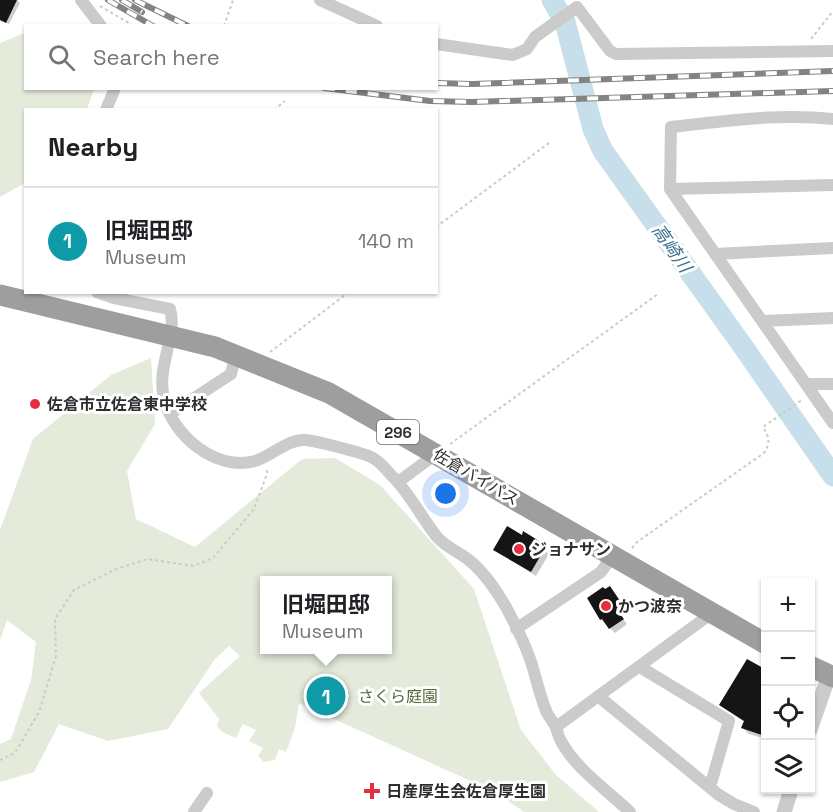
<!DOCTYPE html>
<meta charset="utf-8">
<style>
:root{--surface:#fff;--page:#f6f6f6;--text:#202124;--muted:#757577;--line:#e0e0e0;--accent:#db2777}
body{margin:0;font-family:"Space Grotesk","Noto Sans JP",sans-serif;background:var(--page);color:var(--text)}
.controls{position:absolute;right:18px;bottom:18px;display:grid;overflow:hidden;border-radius:0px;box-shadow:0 2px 4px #0004}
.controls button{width:54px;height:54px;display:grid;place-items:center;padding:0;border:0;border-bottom:2px solid var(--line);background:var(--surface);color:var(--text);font:30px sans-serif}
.you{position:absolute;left:446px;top:494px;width:21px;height:21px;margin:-15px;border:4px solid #fff;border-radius:50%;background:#1a73e8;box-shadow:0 0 0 9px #1a73e833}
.badge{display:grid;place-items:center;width:39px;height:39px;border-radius:50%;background:var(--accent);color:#fff;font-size:20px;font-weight:700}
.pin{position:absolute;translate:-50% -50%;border:3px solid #fff;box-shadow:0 2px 6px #0006}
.popup{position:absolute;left:260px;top:576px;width:132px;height:78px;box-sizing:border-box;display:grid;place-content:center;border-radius:0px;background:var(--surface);filter:drop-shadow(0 2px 4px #0005);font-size:20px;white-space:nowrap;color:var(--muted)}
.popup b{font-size:22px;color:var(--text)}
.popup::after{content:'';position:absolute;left:50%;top:100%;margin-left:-12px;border:12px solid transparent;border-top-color:var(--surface)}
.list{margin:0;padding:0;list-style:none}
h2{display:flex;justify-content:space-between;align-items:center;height:78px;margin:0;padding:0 24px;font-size:26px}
h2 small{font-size:20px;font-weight:400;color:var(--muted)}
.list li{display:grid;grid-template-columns:39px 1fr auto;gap:18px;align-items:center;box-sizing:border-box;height:108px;padding:0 24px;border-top:2px solid var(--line)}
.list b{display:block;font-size:22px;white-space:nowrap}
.list p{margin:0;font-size:20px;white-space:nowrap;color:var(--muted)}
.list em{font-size:20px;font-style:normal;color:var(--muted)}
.icon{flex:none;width:33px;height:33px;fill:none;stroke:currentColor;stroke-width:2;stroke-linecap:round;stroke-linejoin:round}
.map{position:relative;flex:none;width:833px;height:812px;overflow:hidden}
.search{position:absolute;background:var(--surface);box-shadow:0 2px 4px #0004;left:24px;top:24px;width:414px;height:66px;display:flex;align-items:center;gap:15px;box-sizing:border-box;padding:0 21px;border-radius:0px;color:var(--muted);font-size:22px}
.panel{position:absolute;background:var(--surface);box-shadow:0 2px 4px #0004;left:24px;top:108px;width:414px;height:186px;border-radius:0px}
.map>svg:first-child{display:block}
.green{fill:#e4ebdb;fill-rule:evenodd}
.shadow{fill:#0003}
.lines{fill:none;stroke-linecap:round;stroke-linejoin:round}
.river{stroke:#c7deeb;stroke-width:21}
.building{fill:#151515}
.path{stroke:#cbcbcb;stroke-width:2;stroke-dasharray:3 3;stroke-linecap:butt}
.minor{stroke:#cbcbcb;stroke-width:12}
.tertiary{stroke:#cbcbcb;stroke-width:15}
.trunk{stroke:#9e9e9e;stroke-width:21}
.rail-casing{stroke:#838383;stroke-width:6}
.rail{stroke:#fff;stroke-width:4;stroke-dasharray:11;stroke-linecap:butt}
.poi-dot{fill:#e52f41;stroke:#fff;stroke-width:2}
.labels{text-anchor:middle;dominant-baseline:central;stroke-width:6;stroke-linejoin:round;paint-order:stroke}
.shield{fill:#fff;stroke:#6d6d6d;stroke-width:1.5}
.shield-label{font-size:15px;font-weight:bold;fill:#2e2e2e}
.poi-label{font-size:16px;font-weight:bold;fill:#2e2e2e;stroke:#fff;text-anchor:start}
.street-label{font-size:16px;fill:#2e2e2e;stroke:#fff}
.park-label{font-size:16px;fill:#52693b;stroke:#fff}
.water-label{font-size:18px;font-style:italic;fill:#3c7190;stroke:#fff}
</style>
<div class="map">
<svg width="833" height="812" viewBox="0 0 833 812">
<rect width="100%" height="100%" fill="#fff"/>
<path class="green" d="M 25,33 L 26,88 L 94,89 L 87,109 L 26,110 L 25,183 L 0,197 L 0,43 Z
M 151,358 L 155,424 L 127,471 L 136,519 L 195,547 L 302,459 L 335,458 L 380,485 L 474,589 L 521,730 L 556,775 L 599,812 L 524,812 L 495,792 L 299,703 L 295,728 L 286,752 L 279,749 L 275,760 L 264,762 L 258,756 L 263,748 L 249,741 L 256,730 L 243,724 L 236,738 L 222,732 L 217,726 L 219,719 L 199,693 L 240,656 L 229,646 L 215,659 L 168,729 L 108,741 L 59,724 L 34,772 L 0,782 L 0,744 L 11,739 L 31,680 L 36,642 L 7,620 L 0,640 L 0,530 L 33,439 L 111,375 ZM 264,580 L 388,580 L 388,650 L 264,650 Z"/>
<path class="shadow" d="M 0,0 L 17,0 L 20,3 L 9,24 L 0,20 Z
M 522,537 L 543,545 L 548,549 L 547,552 L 549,554 L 536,576 L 495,550 Z
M 614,592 L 626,609 L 619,614 L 627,624 L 615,633 L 601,619 L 589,599 Z
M 747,661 L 766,670 L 766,739 L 749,734 L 743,728 L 745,722 L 720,705 Z"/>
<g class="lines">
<path class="river" d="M 552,0 L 565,22 L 593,129 L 603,151 L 742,345 L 833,476"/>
</g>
<path class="building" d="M 0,0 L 17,0 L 6,23 L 0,20 Z
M 507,526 L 522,535 L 523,531 L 544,544 L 543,547 L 545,548 L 531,572 L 493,550 Z
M 610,586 L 622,604 L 616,609 L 624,619 L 609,629 L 602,619 L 600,620 L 587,598 L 603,587 L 605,589 Z
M 747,659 L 765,669 L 765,736 L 741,728 L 744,721 L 719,705 Z"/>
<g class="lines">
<path class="path" d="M 100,6 L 134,26
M 224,26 L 233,0
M 811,39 L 833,11
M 274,110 L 285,101
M 436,227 L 549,143
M 270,352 L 349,292
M 450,444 L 658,294
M 632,548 L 637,542 L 764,453 C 771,442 769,437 763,427 L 802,400
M 0,760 L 15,753 L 39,712 L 56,656 L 55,619 L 74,590 L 116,569 L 148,559 L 193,566 L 213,558 L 254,509 L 267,474 L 267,468"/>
<path class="minor" d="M 81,0 L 101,26
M 320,0 L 377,26
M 436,44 L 513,55 L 527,49 L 535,37 L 577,7 L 610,51 L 616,54 L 833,51
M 106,110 L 115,88
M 833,119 C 780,113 724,121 671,127 L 670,189 L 833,423
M 670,189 L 833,185
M 715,254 L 833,248
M 97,292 L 114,298 L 170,309 C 178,335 156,367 164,398 C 172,435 216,472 255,461 C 272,456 287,439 305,440 C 313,440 363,453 371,457 C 378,460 386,469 391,475 C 410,493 421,517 437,537 C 447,548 459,552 470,561 C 485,573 496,590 506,607 C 514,622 523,640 529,656 C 536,675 539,695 547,713 C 550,718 554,723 556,728 C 558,732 558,737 561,741 C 575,768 608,791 630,812
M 762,321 L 833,318
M 806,384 L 833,384
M 170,414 L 231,374 L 236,354
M 398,482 L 436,454
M 516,629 L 601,572 L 613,555
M 640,667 L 729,721 L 710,787
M 598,696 L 719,795 L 734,804 L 754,812
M 556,727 L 712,613
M 194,812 L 207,793"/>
<path class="tertiary" d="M 810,730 L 829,675
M 784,812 L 791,790"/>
<path class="trunk" d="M 0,295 L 215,347 L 329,393 L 766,644
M 810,666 L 833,677"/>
<g class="rail-casing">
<path id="rail" d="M 108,0 L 153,26
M 122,0 L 142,12
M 135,0 L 188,26
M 436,83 L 472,84 L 833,71
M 324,88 L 430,101 L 472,102 L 833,91"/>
</g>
<use href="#rail" class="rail"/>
</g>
<g class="poi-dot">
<circle cx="35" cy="404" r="6"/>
<circle cx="519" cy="549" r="6"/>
<circle cx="606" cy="606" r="6"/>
<path d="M369 782h6v6h6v6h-6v6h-6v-6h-6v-6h6z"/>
</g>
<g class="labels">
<rect class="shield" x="377" y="420" width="42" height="24" rx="4.5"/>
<g class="shield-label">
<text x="398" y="432">296</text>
</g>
<g class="poi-label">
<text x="47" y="404">佐倉市立佐倉東中学校</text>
<text x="531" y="549">ジョナサン</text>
<text x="618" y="606">かつ波奈</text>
<text x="386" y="791">日産厚生会佐倉厚生園</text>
</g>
<g class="street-label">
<text transform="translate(476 477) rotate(30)">佐倉バイパス</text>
</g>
<g class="park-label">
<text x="398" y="696">さくら庭園</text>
</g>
<g class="water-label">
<text transform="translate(672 248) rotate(55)">高崎川</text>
</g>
</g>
</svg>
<div class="controls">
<button>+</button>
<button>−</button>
<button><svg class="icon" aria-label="locate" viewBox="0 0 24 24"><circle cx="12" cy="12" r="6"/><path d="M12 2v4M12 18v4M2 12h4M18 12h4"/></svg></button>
<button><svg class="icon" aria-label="layers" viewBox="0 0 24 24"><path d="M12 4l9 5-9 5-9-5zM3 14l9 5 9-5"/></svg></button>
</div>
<div class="you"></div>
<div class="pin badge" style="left:326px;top:696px;background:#0f9aa8">1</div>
<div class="popup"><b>旧堀田邸</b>Museum</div>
<div class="search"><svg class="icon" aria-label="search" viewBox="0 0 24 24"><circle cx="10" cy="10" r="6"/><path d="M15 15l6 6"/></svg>Search here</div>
<section class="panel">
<h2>Nearby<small></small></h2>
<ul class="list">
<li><span class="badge" style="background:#0f9aa8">1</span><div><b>旧堀田邸</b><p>Museum</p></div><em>140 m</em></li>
</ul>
</section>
</div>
